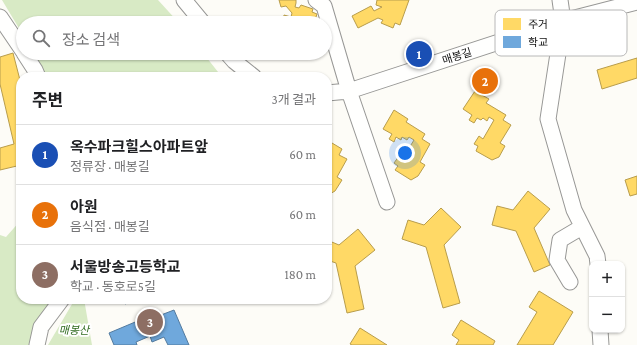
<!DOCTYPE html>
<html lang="ko">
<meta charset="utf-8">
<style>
:root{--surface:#fff;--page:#f2f2f2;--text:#202124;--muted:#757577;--line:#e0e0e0;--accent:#db2777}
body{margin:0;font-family:"Crimson Pro","Noto Sans KR",serif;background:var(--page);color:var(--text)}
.controls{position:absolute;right:12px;bottom:12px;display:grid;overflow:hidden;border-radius:8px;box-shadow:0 1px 3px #0004}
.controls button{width:36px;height:36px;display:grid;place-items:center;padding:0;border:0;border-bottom:1px solid var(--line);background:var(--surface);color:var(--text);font:20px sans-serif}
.you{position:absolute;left:405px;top:153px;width:14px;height:14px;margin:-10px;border:3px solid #fff;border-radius:50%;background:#1a73e8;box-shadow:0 0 0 6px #1a73e833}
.badge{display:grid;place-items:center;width:26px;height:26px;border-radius:50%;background:var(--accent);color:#fff;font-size:13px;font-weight:700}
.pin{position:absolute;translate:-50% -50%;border:2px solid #fff;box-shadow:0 1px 4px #0006}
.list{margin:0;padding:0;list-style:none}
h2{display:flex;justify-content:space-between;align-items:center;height:52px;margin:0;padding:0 16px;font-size:17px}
h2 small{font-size:13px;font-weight:400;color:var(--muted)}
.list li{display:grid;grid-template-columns:26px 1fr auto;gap:12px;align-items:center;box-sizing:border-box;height:60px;padding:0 16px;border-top:1px solid var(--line)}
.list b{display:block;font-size:15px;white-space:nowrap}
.list p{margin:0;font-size:13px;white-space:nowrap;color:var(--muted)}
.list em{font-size:13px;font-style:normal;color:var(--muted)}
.icon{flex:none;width:22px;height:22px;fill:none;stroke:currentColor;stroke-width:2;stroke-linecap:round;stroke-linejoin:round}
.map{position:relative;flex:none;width:637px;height:345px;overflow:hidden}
.search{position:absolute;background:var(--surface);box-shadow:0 1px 3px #0004;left:16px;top:16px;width:316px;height:44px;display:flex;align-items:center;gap:10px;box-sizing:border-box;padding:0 14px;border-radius:22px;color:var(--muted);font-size:15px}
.panel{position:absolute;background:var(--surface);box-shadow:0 1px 3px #0004;left:16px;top:72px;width:316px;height:232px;border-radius:16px}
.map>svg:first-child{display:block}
.forest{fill:#d8eac5}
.homes{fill:#ffd966;stroke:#b89d4c}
.schools{fill:#6fa8dc;stroke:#537b9f}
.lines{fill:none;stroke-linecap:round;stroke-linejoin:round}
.minor-casing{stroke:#979795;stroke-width:17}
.minor{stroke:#fffffe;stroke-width:15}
.labels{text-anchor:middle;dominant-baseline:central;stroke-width:4;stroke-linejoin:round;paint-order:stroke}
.street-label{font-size:11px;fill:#111;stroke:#fff}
.park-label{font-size:11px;font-style:italic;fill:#2f6b1f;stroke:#fff}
.key{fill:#fff;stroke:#b8b8b8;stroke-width:1}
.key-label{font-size:11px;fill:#111}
</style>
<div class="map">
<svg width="637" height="345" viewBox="0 0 637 345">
<rect width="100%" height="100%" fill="#fdfcf7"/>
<path class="forest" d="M 2,0 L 158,0 L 179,23 L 23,23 L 23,35 Z
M 33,53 L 203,53 L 222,77 L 47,77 Z
M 21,220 L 21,299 L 53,299 L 39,320 L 30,345 L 0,345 L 0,235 L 6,237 Z
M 75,299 L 84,299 L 92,345 L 48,345 Z"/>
<path class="homes" d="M 279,0 L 296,0 L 296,3 L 295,7 L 299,8 L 301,5 L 313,9 L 312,12 L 317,14 L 314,23 L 286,23 L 283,22 L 284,15 L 291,17 L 292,13 L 286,6 L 281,7 Z
M 377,0 L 409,0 L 400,25 L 395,23 L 393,28 L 381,23 L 383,20 L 378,18 L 358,28 L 352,16 L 371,6 L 374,11 L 382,7 L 376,5 Z
M 13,53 L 21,84 L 21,146 L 17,148 L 21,165 L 0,170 L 0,148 L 14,144 L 0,84 L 0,57 Z
M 637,58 L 637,78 L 602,89 L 597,70 Z
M 475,91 L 489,99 L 486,103 L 506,115 L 503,120 L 511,125 L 500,143 L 505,146 L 499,157 L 492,160 L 476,151 L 478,146 L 474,144 L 479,136 L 483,139 L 494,120 L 489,117 L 487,121 L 483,118 L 481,120 L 477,118 L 474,123 L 469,120 L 472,115 L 463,109 Z
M 394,110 L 408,119 L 406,122 L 425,134 L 422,139 L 430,144 L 420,162 L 425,165 L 418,176 L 411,180 L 395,170 L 398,166 L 394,163 L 399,156 L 403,158 L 414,140 L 409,137 L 407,140 L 402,137 L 401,140 L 396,137 L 394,142 L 389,139 L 392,134 L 383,129 Z
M 327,140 L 342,149 L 339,155 L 347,159 L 337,177 L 342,180 L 335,191 L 328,195 L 327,194 L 327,161 L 331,155 L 327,153 Z
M 637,176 L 637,194 L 630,196 L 625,180 Z
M 528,191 L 550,209 L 534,228 L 550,265 L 534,272 L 516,231 L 492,225 L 497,206 L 513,210 Z
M 441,208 L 461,227 L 444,245 L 460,303 L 443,308 L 426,247 L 402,239 L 408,220 L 424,225 Z
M 358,229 L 375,250 L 355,266 L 364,309 L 347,313 L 336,263 L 327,260 L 327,240 L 339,245 Z
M 539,291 L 573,312 L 553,345 L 517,345 L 537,312 L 529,307 Z
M 461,320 L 495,341 L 493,345 L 456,345 L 459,340 L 452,335 Z
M 360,328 L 387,345 L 352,345 L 350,344 Z"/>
<path class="schools" d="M 123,299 L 136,299 L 125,304 Z
M 174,310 L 189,345 L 168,345 L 164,337 L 152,342 L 150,336 L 136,342 L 137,345 L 114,345 L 109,333 L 159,312 L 161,315 Z"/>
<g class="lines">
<g class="minor-casing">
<path id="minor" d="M 184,0 L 203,23
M 316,0 L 324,6 L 349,91 L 387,202
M 560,0 L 563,21 L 548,119 L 574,210 L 597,256 L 598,264
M 0,17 L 23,51
M 24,53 L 35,70 L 38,77
M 227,53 L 234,61 L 254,77
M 327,93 L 349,91 L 563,21 L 637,2
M 570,282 L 557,260 L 560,240 L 582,227
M 600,330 L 601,345
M 37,345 L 41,327 L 62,299"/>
</g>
<use href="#minor" class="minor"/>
</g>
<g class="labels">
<g class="street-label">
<text transform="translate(457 56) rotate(-18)">매봉길</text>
</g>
<g class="park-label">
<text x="74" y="330">매봉산</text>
</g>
</g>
<rect x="495" y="10" width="132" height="46" rx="6" class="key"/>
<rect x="503" y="18" width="18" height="12" fill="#ffd966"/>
<rect x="503" y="36" width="18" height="12" fill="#6fa8dc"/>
<g class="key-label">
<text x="528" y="28">주거</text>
<text x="528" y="46">학교</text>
</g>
</svg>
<div class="controls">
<button>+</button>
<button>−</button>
</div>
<div class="you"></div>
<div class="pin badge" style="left:419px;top:54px;background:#1a4fb4">1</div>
<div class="pin badge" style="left:485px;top:81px;background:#e8710a">2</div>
<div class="pin badge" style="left:150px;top:322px;background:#8d6e63">3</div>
<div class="search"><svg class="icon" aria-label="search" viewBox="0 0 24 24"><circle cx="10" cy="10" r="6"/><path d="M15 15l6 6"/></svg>장소 검색</div>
<section class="panel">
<h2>주변<small>3개 결과</small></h2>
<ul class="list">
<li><span class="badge" style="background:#1a4fb4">1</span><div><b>옥수파크힐스아파트앞</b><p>정류장 · 매봉길</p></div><em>60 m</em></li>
<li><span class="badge" style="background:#e8710a">2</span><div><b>아원</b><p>음식점 · 매봉길</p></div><em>60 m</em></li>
<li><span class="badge" style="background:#8d6e63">3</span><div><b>서울방송고등학교</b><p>학교 · 동호로5길</p></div><em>180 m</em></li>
</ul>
</section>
</div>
